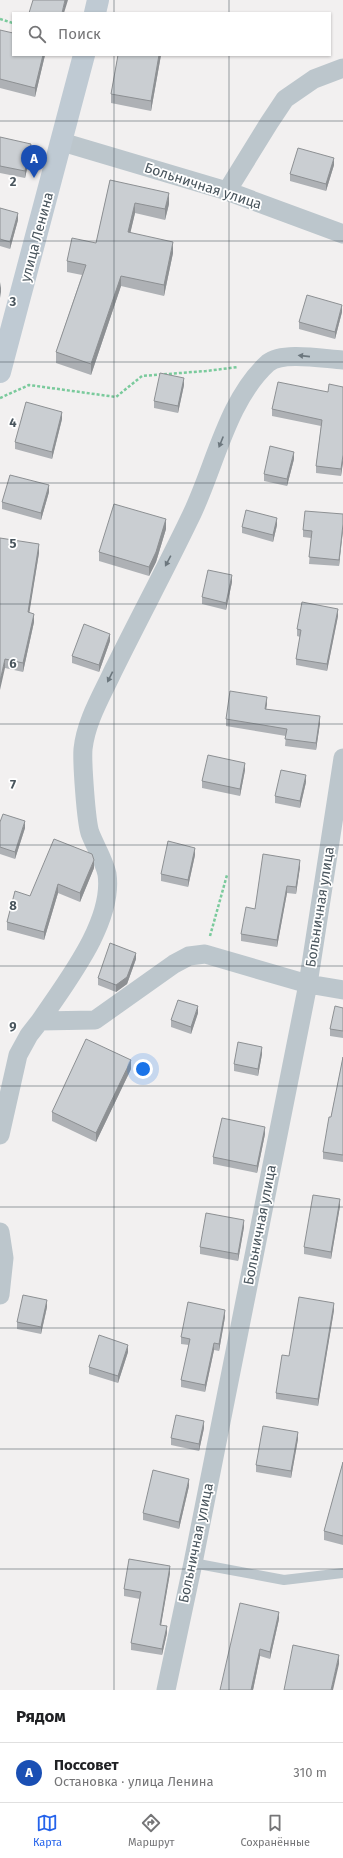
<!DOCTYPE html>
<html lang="ru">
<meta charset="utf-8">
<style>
:root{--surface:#fff;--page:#f6f6f6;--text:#202124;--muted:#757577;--line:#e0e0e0;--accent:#2563eb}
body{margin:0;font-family:"Fira Sans",sans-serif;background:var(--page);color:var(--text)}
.you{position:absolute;left:143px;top:1069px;width:14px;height:14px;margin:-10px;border:3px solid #fff;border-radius:50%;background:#1a73e8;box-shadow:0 0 0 6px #1a73e833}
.badge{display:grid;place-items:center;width:26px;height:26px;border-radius:50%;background:var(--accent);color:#fff;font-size:13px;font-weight:700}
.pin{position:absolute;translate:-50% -33px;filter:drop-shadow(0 1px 2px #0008)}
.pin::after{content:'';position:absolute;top:21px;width:14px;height:12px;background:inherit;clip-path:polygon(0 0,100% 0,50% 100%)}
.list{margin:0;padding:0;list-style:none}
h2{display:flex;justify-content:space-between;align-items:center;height:52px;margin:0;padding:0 16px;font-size:17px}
h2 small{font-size:13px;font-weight:400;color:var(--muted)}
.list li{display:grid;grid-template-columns:26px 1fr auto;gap:12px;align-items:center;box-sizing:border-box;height:60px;padding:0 16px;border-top:1px solid var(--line)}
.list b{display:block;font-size:15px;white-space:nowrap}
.list p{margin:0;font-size:13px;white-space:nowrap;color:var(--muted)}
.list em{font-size:13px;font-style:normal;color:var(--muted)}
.icon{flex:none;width:22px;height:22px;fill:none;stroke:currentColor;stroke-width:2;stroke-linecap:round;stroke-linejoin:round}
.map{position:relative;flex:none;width:343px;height:1690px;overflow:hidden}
.search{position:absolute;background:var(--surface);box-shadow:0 1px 3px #0004;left:12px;right:12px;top:12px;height:44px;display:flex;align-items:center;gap:10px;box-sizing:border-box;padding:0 14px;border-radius:0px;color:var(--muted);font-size:15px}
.sheet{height:112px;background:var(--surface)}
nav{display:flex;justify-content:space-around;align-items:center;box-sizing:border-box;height:56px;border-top:1px solid var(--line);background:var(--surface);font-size:11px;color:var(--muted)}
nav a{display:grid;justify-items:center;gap:2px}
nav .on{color:var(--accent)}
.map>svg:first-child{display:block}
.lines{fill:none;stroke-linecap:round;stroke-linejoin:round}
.path{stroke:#7aca9c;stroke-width:2.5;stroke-dasharray:3 2;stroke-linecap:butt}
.lane{stroke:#bcc6cc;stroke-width:10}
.street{stroke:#bcc6cc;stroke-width:19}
.secondary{stroke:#bfcad3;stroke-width:22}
.wall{fill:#aeb1b5}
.shaded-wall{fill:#8d9093}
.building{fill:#caced2;stroke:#8d9093}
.oneway{fill:#6c777e}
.grid{fill:none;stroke:#49555d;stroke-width:1;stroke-opacity:0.55}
.labels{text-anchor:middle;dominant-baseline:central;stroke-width:3.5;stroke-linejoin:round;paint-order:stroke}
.street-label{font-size:14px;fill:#49555d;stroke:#fff}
.grid-label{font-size:13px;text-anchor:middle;font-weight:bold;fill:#49555d;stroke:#fff;stroke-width:3.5;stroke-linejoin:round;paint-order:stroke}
</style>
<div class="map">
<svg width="343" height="1690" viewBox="0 0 343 1690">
<rect width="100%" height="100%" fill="#f2f0f0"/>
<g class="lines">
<path class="path" d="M 0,19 L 13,23
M 0,398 L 29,385 L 116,397 L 142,376 L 206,371 L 238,367
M 210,936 L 227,875"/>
<path class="lane" d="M 193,1563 L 284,1580 L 343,1573"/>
<path class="street" d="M 62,142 L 227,191 L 343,234
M 227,191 L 269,123 L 285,99 L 314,79 L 343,68
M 40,1021 C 66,982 114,922 107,874 C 104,860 95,846 90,833 C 86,821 82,762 83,749 C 86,721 102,695 113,671 C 138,620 165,570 189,520 C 214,471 226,401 268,363 C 283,351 324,359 343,360
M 0,1135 L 18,1055 L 29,1035 L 40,1021 L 95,1020 L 174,964 L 189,956 L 205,954 L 308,984 L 343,990
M 0,1232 L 4,1258 L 0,1295
M 166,1690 L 193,1563 L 308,984 L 343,758"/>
<path class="secondary" d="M 95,13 L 98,0
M 0,372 L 84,55"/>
</g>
<path class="wall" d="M 0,30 L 45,55 L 35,97 L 0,88 Z
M 118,55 L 161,55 L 151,111 L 111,103 L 111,94 Z
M 0,137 L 31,151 L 25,178 L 0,173 Z
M 334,165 L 326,191 L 290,181 L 290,174 Z
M 110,180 L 169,204 L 165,220 L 135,213 L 130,233 L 173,253 L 164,296 L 121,286 L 91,375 L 56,363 L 56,352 L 82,275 L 67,272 L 67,261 L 96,243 Z
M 0,208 L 18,220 L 10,249 L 0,246 Z
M 342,312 L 335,339 L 299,329 L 299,322 Z
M 184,385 L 178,413 L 154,408 L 154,401 Z
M 343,387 L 343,462 L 341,476 L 316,473 L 316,466 L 321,426 L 272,416 L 272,409 L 328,392 Z
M 62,419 L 52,459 L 15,449 L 15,442 Z
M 294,459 L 287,486 L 264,481 L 264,474 Z
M 49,492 L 41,520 L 2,509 L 2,502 Z
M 343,514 L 339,566 L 309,564 L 311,538 L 303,537 L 303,530 Z
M 277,525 L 273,542 L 242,533 L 242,527 Z
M 166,529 L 156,562 L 149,576 L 99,561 L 99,552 Z
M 0,538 L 39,553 L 29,612 L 34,622 L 23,672 L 5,668 Z
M 232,582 L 226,610 L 202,604 L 202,597 Z
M 338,616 L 327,671 L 296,665 L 296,659 L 300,637 L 297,636 L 297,629 Z
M 110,641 L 99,672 L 72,663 L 72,656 Z
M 267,704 L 266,709 L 320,723 L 316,750 L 285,746 L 286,736 L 226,726 L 226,719 Z
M 245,770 L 240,796 L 202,788 L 202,781 Z
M 306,782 L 300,808 L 275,803 L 275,796 Z
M 0,822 L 25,828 L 15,859 L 0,854 Z
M 195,855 L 188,887 L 161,881 L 161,874 Z
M 300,867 L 296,894 L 287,893 L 277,947 L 241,941 L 241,934 L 255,909 Z
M 94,868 L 80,902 L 58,893 L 44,940 L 7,930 L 7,922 L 30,896 Z
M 136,959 L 127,984 L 116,992 L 98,985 L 98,978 Z
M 343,1008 L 343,1038 L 330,1036 L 330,1029 Z
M 198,1013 L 191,1034 L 171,1027 L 171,1020 Z
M 262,1054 L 258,1076 L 234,1071 L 234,1064 Z
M 343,1057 L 343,1162 L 323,1159 L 323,1152 L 331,1117 Z
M 131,1069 L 96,1142 L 52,1121 L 52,1112 Z
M 265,1134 L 257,1173 L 213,1164 L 213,1157 Z
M 340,1206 L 331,1259 L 304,1254 L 304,1247 Z
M 244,1227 L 238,1261 L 200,1254 L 200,1247 Z
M 47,1307 L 41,1334 L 17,1329 L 17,1322 Z
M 334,1310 L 318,1406 L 276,1399 L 276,1393 L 289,1356 Z
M 225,1317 L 219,1351 L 214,1350 L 205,1392 L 181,1387 L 181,1380 L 189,1345 L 181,1344 L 181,1337 Z
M 128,1352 L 118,1383 L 89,1374 L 89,1367 Z
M 204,1428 L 199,1451 L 171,1445 L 171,1438 Z
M 298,1439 L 291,1478 L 256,1472 L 256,1465 Z
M 343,1462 L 343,1545 L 324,1540 L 324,1531 Z
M 189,1486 L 179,1529 L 143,1520 L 143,1513 Z
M 170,1573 L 161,1625 L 167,1633 L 162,1655 L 131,1650 L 131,1643 L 140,1599 L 124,1596 L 124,1589 Z
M 279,1619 L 270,1659 L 260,1656 L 253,1690 L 220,1690 Z"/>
<path class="shaded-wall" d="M 65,0 L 68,0 L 64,13 L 62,13 Z
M 43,55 L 45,55 L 35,97 L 35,88 Z
M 159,55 L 161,55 L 151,111 L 151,101 Z
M 31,144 L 31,151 L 25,178 L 25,171 Z
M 334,158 L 334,165 L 326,191 L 326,184 Z
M 169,193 L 169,204 L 165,220 L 165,209 Z
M 135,203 L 135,213 L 128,243 L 128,232 Z
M 18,213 L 18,220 L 10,249 L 10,242 Z
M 173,242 L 173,253 L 164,296 L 164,285 Z
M 121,276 L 121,286 L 91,375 L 91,364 Z
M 1,282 L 1,292 L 0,298 L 0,288 Z
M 342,305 L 342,312 L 335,339 L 335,332 Z
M 184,378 L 184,385 L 178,413 L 178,406 Z
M 62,412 L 62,419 L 52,459 L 52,452 Z
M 294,452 L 294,459 L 287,486 L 287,479 Z
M 343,455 L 343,462 L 341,476 L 341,469 Z
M 49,485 L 49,492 L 41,520 L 41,513 Z
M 277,518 L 277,525 L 273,542 L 273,535 Z
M 166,519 L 166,529 L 156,562 L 149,576 L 149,567 Z
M 343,524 L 343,531 L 339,566 L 339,560 Z
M 39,544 L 39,553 L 28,621 L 28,612 Z
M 232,575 L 232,582 L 226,610 L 226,603 Z
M 338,609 L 338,616 L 327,671 L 327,664 Z
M 34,614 L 34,622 L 23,672 L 23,663 Z
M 110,634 L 110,641 L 99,672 L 99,665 Z
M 5,659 L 5,668 L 0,690 L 0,681 Z
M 267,697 L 267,704 L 265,716 L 265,709 Z
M 320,716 L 320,723 L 316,750 L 316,743 Z
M 245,763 L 245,770 L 240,796 L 240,789 Z
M 306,775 L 306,782 L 300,808 L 300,801 Z
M 25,821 L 25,828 L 15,859 L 15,852 Z
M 195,848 L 195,855 L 188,887 L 188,880 Z
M 94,860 L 94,868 L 80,902 L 80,893 Z
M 300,860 L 300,867 L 296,894 L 296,887 Z
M 58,884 L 58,893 L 44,940 L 44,932 Z
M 287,886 L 287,893 L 277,947 L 277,940 Z
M 136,953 L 136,959 L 127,984 L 116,992 L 116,985 Z
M 198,1006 L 198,1013 L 191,1034 L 191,1027 Z
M 262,1047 L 262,1054 L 258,1076 L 258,1069 Z
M 131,1060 L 131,1069 L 96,1142 L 96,1133 Z
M 265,1127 L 265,1134 L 257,1173 L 257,1166 Z
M 340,1199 L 340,1206 L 331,1259 L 331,1252 Z
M 244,1220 L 244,1227 L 238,1261 L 238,1254 Z
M 47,1300 L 47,1307 L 41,1334 L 41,1327 Z
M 334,1303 L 334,1310 L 318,1406 L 318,1399 Z
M 225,1310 L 225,1317 L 219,1351 L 219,1344 Z
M 214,1343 L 214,1350 L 205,1392 L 205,1385 Z
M 128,1345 L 128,1352 L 118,1383 L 118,1376 Z
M 204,1421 L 204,1428 L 199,1451 L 199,1444 Z
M 298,1432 L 298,1439 L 291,1478 L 291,1471 Z
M 189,1479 L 189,1486 L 179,1529 L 179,1522 Z
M 170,1566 L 170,1573 L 160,1631 L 160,1625 Z
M 279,1612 L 279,1619 L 270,1659 L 270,1652 Z
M 167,1626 L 167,1633 L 162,1655 L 162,1649 Z
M 260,1649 L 260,1656 L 253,1690 L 251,1690 Z
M 339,1655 L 339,1664 L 333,1690 L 331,1690 Z"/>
<path class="building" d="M 33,0 L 65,0 L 62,13 L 29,13 Z
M 0,30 L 13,33 L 13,55 L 43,55 L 35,88 L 0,79 Z
M 118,55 L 159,55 L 151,101 L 111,94 Z
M 0,137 L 31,144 L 25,171 L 0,166 Z
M 298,148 L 334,158 L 326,184 L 290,174 Z
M 110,180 L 169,193 L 165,209 L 135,203 L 128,232 L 173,242 L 164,285 L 121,276 L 91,364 L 56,352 L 86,265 L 67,261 L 72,238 L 96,243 Z
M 0,208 L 18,213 L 10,242 L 0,239 Z
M 307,295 L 342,305 L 335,332 L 299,322 Z
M 160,373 L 184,378 L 178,406 L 154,401 Z
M 278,382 L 328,392 L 329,384 L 343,387 L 343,455 L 341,469 L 316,466 L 322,420 L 272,409 Z
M 26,402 L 62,412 L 52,452 L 15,442 Z
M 270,446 L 294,452 L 287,479 L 264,474 Z
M 10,475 L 49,485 L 41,513 L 2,502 Z
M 114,504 L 166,519 L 156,552 L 149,567 L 99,552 Z
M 246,510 L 277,518 L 273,535 L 242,527 Z
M 305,511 L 343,514 L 343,524 L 339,560 L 309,557 L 312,531 L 303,530 Z
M 0,538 L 39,544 L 28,612 L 34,614 L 23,663 L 5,659 L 0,681 Z
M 208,570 L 232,575 L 226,603 L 202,597 Z
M 302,602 L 338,609 L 327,664 L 296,659 L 301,630 L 297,629 Z
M 84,624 L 110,634 L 99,665 L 72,656 Z
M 230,691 L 267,697 L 265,709 L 320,716 L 316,743 L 285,739 L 287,729 L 226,719 Z
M 208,755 L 245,763 L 240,789 L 202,781 Z
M 281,770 L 306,775 L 300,801 L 275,796 Z
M 3,814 L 25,821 L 15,852 L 0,847 L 0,822 Z
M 54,839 L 92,854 L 94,860 L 80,893 L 58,884 L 44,932 L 7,922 L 15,891 L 30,896 Z
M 168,841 L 195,848 L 188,880 L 161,874 Z
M 263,854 L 300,860 L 296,887 L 287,886 L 277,940 L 241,934 L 246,907 L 255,909 Z
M 110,943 L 136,953 L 127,977 L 116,985 L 98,978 Z
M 178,1000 L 198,1006 L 191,1027 L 171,1020 Z
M 335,1006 L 343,1008 L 343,1031 L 330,1029 Z
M 86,1039 L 131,1060 L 96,1133 L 52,1112 Z
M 238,1042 L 262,1047 L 258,1069 L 234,1064 Z
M 343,1057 L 343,1155 L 323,1152 L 329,1117 L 331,1117 Z
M 222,1118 L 265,1127 L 257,1166 L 213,1157 Z
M 313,1195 L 340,1199 L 331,1252 L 304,1247 Z
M 206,1213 L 244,1220 L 238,1254 L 200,1247 Z
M 23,1295 L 47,1300 L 41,1327 L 17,1322 Z
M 299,1297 L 334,1303 L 318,1399 L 276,1393 L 282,1355 L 289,1356 Z
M 188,1302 L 225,1310 L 219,1344 L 214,1343 L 205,1385 L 181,1380 L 190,1339 L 181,1337 Z
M 99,1335 L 128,1345 L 118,1376 L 89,1367 Z
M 176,1415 L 204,1421 L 199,1444 L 171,1438 Z
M 263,1426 L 298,1432 L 291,1471 L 256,1465 Z
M 343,1462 L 343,1536 L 324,1531 Z
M 153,1470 L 189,1479 L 179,1522 L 143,1513 Z
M 129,1559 L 170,1566 L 160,1625 L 167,1626 L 162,1649 L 131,1643 L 141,1592 L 124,1589 Z
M 240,1603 L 279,1612 L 270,1652 L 260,1649 L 251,1690 L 220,1690 Z
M 293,1645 L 339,1655 L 331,1690 L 284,1690 Z"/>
<defs><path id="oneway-solid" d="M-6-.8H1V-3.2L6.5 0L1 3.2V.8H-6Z"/></defs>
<g class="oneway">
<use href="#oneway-solid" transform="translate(304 356) rotate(-174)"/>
<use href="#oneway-solid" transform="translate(221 442) rotate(112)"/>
<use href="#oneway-solid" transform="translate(168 561) rotate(118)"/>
<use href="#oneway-solid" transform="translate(110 677) rotate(116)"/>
</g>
<path class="grid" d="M 114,0 L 114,13M 229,0 L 229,13M 114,55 L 114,1690M 229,55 L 229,1690M 0,121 L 343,121M 0,241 L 343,241M 0,362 L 343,362M 0,483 L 343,483M 0,604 L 343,604M 0,724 L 343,724M 0,845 L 343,845M 0,966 L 343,966M 0,1086 L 343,1086M 0,1207 L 343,1207M 0,1328 L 343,1328M 0,1449 L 343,1449M 0,1569 L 343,1569"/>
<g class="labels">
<g class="street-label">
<text transform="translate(203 186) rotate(18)">Больничная улица</text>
<text transform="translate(37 237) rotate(-75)">улица Ленина</text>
<text transform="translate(320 907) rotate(-81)">Больничная улица</text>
<text transform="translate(260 1225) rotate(-79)">Больничная улица</text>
<text transform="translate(196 1543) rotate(-78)">Больничная улица</text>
</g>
</g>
<g class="grid-label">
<text x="13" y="186">2</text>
<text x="13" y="306">3</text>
<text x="13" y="427">4</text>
<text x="13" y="548">5</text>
<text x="13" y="668">6</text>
<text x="13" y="789">7</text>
<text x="13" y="910">8</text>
<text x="13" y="1031">9</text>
</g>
</svg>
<div class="you"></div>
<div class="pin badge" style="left:34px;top:178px;background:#1a4fb4">A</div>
<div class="search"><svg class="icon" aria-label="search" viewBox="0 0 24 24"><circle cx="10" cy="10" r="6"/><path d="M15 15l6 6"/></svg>Поиск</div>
</div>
<section class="sheet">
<h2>Рядом<small></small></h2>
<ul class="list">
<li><span class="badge" style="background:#1a4fb4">A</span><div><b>Поссовет</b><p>Остановка · улица Ленина</p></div><em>310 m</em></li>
</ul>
</section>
<nav>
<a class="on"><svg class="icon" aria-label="map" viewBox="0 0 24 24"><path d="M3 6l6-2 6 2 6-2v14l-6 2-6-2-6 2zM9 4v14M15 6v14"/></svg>Карта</a>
<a><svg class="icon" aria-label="directions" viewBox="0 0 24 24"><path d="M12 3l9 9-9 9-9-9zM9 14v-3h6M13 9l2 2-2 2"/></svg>Маршрут</a>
<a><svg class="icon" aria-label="saved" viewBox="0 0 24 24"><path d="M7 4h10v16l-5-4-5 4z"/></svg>Сохранённые</a>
</nav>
